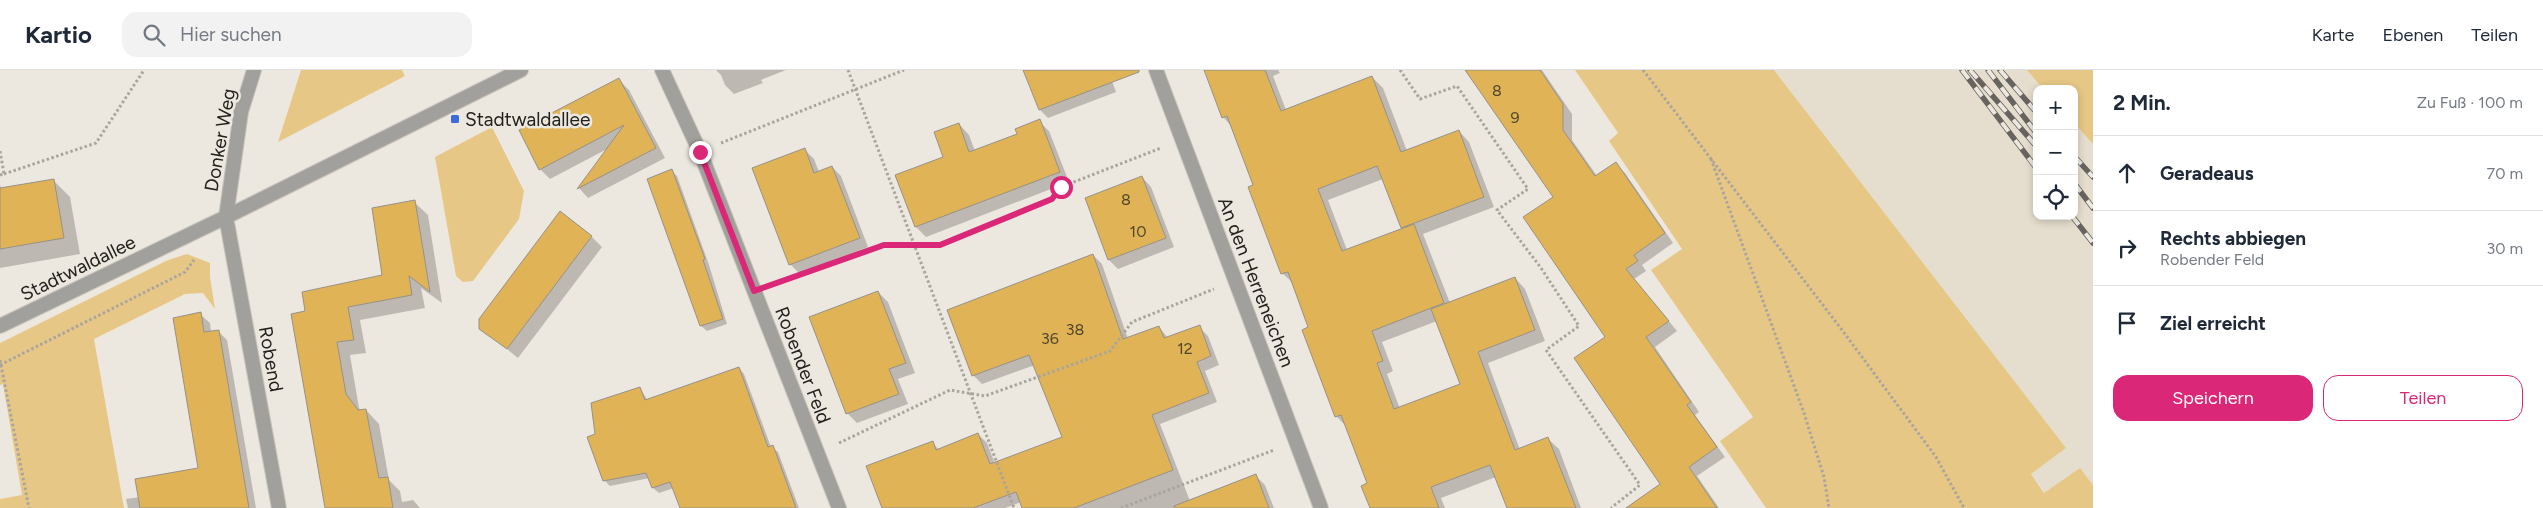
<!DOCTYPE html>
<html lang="de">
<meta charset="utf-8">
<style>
:root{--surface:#fff;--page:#f2f2f3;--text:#1f2937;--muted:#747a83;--line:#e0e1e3;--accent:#db2777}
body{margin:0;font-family:Figtree,sans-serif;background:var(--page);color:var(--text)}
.controls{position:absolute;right:15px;top:15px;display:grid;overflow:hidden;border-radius:10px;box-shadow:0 2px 8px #0003}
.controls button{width:45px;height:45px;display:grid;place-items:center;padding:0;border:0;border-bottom:1px solid var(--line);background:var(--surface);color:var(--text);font:25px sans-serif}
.stop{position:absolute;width:15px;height:15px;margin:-11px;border:4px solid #db2777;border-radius:50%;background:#fff}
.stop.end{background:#db2777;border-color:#fff;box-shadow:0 1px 5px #0008}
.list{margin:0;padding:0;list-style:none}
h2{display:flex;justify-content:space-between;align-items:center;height:65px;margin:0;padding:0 20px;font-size:21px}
h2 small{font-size:16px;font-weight:400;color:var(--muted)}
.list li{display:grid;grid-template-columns:32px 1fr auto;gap:15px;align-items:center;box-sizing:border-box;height:75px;padding:0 20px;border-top:1px solid var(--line)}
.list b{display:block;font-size:19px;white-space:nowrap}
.list p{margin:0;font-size:16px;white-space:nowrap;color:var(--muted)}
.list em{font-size:16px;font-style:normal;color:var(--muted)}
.actions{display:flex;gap:10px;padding:15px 20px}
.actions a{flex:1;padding:11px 0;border:1px solid var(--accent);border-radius:15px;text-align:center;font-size:18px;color:var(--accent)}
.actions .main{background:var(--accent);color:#fff}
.icon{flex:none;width:28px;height:28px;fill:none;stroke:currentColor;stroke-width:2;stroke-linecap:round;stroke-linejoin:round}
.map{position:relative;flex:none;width:2093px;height:438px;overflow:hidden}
header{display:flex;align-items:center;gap:30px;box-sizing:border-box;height:70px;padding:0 25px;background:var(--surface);border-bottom:1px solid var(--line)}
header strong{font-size:24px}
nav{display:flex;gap:28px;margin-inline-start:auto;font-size:18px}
.search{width:350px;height:45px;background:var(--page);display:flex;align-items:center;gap:12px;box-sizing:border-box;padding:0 18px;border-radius:15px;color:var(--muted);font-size:19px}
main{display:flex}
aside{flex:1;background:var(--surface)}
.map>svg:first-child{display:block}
.built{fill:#e5ddcd}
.green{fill:#e7c786}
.shadow{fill:#0003;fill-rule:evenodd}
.building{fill:#dfb356;stroke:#969189}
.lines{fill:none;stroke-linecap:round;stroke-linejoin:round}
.minor-casing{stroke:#c9c4bc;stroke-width:16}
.path{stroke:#a9a59e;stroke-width:3;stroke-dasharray:2.5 2.5;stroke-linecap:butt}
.minor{stroke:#a2a09c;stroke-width:14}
.rail-casing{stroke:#67645f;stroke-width:5.5}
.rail{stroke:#ede8df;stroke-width:4;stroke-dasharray:11;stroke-linecap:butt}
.route{stroke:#db2777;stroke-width:6}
.poi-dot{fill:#3c6bdb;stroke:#ede8df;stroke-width:2}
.labels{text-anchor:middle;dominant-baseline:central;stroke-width:5;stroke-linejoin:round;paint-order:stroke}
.number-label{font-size:16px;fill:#52462c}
.poi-label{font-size:19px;fill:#23211e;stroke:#ede8df;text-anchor:start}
.street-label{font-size:19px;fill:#23211e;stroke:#ede8df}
</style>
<header>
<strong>Kartio</strong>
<div class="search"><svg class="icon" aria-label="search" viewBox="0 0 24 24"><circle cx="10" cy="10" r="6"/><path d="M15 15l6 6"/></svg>Hier suchen</div>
<nav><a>Karte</a><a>Ebenen</a><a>Teilen</a></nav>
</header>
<main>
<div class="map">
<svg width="2093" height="438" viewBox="0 0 2093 438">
<rect width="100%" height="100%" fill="#ede8df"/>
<path class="built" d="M 1774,0 L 2027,0 L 2043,19 L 2037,19 L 2037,146 L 2074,146 L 2074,53 L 2093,74 L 2093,415 L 2080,398 L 2045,423 L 2031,404 L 2066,378 Z"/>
<path class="green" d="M 301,0 L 402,0 L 405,6 L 278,72 Z
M 1575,0 L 1774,0 L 2066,378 L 2031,404 L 2044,423 L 2080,398 L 2093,415 L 2093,438 L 1766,438 L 1720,371 L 1753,347 L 1651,200 L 1682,179 L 1609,71 L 1618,63 Z
M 2027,0 L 2093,0 L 2093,74 L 2074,53 L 2074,19 L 2043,19 Z
M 492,57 L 524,121 L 519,149 L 473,211 L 463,212 L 456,206 L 435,87 Z
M 187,184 L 210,193 L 210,207 L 215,239 L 203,223 L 185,224 L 94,269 L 124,438 L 0,438 L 0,429 L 22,425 L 3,314 L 0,315 L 0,273 L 168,190 Z"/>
<path class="shadow" d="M 716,0 L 786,0 L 761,10 L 763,13 L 734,24 L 725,15 L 721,5 Z
M 1025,0 L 1108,0 L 1116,22 L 1048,48 L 1040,40 Z
M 1205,0 L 1278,0 L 1280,3 L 1273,6 L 1286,40 L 1372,7 L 1383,18 L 1407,81 L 1459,61 L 1469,72 L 1494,137 L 1423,164 L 1450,233 L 1515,208 L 1525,219 L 1545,271 L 1488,293 L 1520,380 L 1548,369 L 1559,379 L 1581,438 L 1508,438 L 1496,407 L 1441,428 L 1445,438 L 1371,438 L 1368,414 L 1346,356 L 1336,346 L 1310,258 L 1294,214 L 1282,203 L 1255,116 L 1233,58 L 1223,47 ZM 1383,109 L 1403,159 L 1347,180 L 1328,130 ZM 1437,251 L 1462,315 L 1400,339 L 1387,304 L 1393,301 L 1382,272 Z
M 1466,0 L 1542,0 L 1572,44 L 1572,70 L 1597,106 L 1615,94 L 1625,103 L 1673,173 L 1642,195 L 1646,201 L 1634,209 L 1677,261 L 1655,277 L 1699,342 L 1695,345 L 1725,387 L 1697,406 L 1719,438 L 1633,438 L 1662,414 L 1554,127 Z
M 619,10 L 629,20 L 665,88 L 588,128 L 579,118 L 609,78 L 550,109 L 540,99 Z
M 1039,51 L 1049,61 L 1069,112 L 926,167 L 916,157 L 897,105 L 945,88 L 959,54 L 969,65 L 975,81 L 1018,64 Z
M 805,80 L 814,89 L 819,102 L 832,97 L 841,106 L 868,177 L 800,204 L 790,194 Z
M 672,101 L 677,106 L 709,195 L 727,254 L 707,261 L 701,256 L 649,110 Z
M 1142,107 L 1151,117 L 1174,177 L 1118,199 L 1109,190 L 1086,129 Z
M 53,110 L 70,127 L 80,184 L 0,198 L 0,114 L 1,119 Z
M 414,132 L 428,145 L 442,233 L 421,218 L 425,238 L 360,250 L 366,283 L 350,285 L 359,338 L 361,341 L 366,340 L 379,354 L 389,410 L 400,421 L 402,432 L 413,430 L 420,438 L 326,438 L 307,242 L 383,206 Z
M 592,167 L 602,177 L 518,288 L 481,258 Z
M 1093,185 L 1102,194 L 1128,269 L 1159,257 L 1168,268 L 1199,257 L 1208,266 L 1219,295 L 1205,301 L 1217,332 L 1160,354 L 1190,431 L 1256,406 L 1265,415 L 1274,438 L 1024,438 L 1021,432 L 1005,438 L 883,438 L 932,372 L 939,380 L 978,364 L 987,373 L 995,394 L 1064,368 L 1035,295 L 982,314 L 973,305 Z
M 878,222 L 888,232 L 915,303 L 898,309 L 908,334 L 857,353 L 847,343 Z
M 200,244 L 210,253 L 211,262 L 218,261 L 227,270 L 256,438 L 128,438 L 126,429 L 140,427 L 200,399 Z
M 739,298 L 744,304 L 771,377 L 778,382 L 799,438 L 681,438 L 674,418 L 659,423 L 653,418 L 650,408 L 610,416 L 604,410 L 597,365 L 640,318 L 648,331 Z"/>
<path class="building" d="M 1023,0 L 1139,0 L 1139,2 L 1039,40 Z
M 1204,0 L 1265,0 L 1281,41 L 1372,6 L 1401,82 L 1459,60 L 1484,127 L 1401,158 L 1377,96 L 1318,119 L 1342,181 L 1414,154 L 1444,233 L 1372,261 L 1383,291 L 1377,293 L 1394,339 L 1460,314 L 1431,239 L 1515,207 L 1535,260 L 1478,282 L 1515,380 L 1548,367 L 1576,438 L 1507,438 L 1490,395 L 1431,417 L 1439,438 L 1370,438 L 1361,416 L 1367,413 L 1341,345 L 1335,347 L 1302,260 L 1308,257 L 1288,202 L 1281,204 L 1248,117 L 1253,115 L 1227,46 L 1222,48 Z
M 1465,0 L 1540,0 L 1563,34 L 1563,60 L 1595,106 L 1616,92 L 1665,163 L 1634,185 L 1638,191 L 1626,199 L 1669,251 L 1646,267 L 1691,332 L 1687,335 L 1717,377 L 1689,397 L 1717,438 L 1626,438 L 1660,414 L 1574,288 L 1605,267 L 1523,147 L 1553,127 Z
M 619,8 L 656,78 L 577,119 L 624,55 L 539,100 L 519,60 Z
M 1040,49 L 1060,102 L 915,157 L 895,105 L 943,87 L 934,62 L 959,53 L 969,82 L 1017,64 L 1015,59 Z
M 805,78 L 814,103 L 832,96 L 860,168 L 789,195 L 752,98 Z
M 672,99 L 705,189 L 703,190 L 723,249 L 700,256 L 647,109 Z
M 1142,106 L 1166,168 L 1108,190 L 1085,128 Z
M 54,109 L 64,168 L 0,179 L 0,118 Z
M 415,130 L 430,222 L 409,206 L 412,225 L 348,237 L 354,270 L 337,272 L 346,324 L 358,340 L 366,339 L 379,408 L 388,407 L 393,438 L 325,438 L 291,244 L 305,241 L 302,222 L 382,205 L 372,138 Z
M 560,141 L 592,166 L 507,279 L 479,259 L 479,249 Z
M 1093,184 L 1123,269 L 1159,256 L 1164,268 L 1200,255 L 1211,286 L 1197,292 L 1209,323 L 1152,345 L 1173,400 L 1074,438 L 1022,438 L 1016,422 L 973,438 L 882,438 L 866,396 L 933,371 L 936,380 L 978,363 L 990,394 L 1062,367 L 1029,285 L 972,306 L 947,240 Z
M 878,221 L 906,293 L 889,299 L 899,324 L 846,344 L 809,247 Z
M 201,242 L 204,262 L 219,260 L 249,438 L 140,438 L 135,409 L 198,398 L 173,248 Z
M 739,297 L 768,377 L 773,375 L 796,438 L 680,438 L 670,412 L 652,418 L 646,403 L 603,411 L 587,367 L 595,364 L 591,333 L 640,317 L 645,330 Z
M 1256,404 L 1269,438 L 1174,438 L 1174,436 Z"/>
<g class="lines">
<g class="minor-casing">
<path id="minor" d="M 254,0 L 241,42 L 226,147 L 279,438
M 662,0 L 700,82 L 839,438
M 1156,0 L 1321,438
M 0,256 L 226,147 L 521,0"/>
</g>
<path class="path" d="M 848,0 L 1014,438
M 1400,0 L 1420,29 L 1457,16 L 1528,119 L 1497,140 L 1541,198 L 1579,256 L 1546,280 L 1640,415 L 1611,438
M 1643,0 L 1842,260 L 1936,387 L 1964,438
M 721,73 L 904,0
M 0,81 L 4,104 L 0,105
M 1711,89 L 1804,343 L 1824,407 L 1829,438
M 4,104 L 96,73 L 144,0
M 776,213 L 884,175 L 940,175 L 1052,129 L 1061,117 L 1161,78
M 0,290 L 29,438
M 0,295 L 185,202 L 194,190
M 839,373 L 950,320 L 985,326 L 1110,281 L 1132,252 L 1214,219
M 1121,438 L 1274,380"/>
<use href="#minor" class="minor"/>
<g class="rail-casing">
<path id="rail" d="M 1962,0 L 2037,99
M 1970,0 L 2037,77
M 1988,0 L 2037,64
M 2000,0 L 2037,43
M 2074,86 L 2093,107
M 2074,113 L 2093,138
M 2072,146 L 2093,173"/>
</g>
<use href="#rail" class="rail"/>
</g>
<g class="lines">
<path class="route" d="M 700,82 L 754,221 L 884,175 L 940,175 L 1052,129 L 1061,117"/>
</g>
<rect class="poi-dot" x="450" y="44" width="10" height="10" rx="2.5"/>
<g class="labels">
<g class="number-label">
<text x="1497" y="20">8</text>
<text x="1515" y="47">9</text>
<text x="1126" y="129">8</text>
<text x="1138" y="161">10</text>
<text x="1075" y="259">38</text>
<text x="1050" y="268">36</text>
<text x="1185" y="278">12</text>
</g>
<g class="poi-label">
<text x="465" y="49">Stadtwaldallee</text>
</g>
<g class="street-label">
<text transform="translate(220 70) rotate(-80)">Donker Weg</text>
<text transform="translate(78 198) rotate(-26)">Stadtwaldallee</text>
<text transform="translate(1256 212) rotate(69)">An den Herreneichen</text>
<text transform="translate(271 289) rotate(80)">Robend</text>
<text transform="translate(803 295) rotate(69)">Robender Feld</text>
</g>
</g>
</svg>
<div class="controls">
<button>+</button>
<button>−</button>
<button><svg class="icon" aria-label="locate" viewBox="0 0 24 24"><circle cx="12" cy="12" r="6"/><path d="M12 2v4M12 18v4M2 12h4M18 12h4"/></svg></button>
</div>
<div class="stop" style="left:1061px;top:117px"></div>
<div class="stop end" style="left:700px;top:82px"></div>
</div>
<aside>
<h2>2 Min.<small>Zu Fuß · 100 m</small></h2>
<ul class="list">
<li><svg class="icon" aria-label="ahead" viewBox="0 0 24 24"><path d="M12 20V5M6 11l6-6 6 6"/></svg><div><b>Geradeaus</b></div><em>70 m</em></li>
<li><svg class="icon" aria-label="right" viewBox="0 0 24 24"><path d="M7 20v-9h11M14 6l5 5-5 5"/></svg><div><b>Rechts abbiegen</b><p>Robender Feld</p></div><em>30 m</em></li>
<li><svg class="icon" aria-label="arrive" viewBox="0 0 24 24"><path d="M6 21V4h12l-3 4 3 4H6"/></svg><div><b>Ziel erreicht</b></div></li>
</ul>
<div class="actions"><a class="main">Speichern</a><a>Teilen</a></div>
</aside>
</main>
